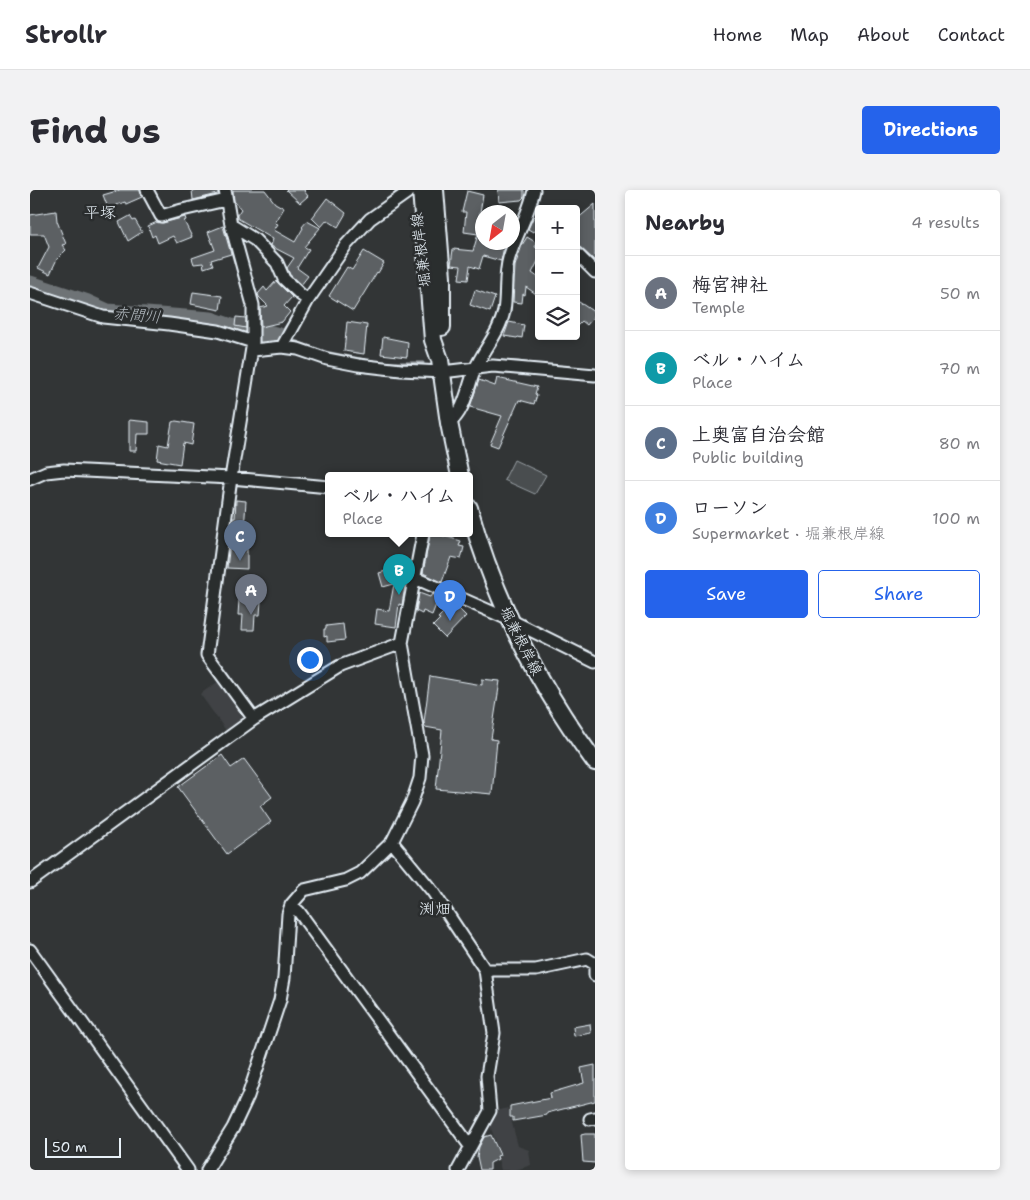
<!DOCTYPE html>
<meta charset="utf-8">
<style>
:root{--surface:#fff;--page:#f2f2f3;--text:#2b2b33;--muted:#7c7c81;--line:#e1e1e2;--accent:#2563eb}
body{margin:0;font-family:"Shantell Sans","Klee One",sans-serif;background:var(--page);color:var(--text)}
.controls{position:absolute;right:15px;top:15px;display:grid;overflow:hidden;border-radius:5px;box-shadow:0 2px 8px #0003}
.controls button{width:45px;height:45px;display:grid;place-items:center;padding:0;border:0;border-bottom:1px solid var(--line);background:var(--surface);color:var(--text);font:25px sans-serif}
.compass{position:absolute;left:445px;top:15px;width:45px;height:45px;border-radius:50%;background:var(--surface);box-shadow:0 2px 8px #0003;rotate:211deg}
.scale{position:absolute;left:15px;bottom:12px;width:76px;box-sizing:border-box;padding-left:5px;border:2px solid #e8f1f8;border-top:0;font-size:14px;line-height:18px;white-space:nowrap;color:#e8f1f8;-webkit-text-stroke:4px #2a2d2e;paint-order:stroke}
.you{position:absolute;left:279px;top:469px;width:18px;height:18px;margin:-12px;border:4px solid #fff;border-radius:50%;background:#1a73e8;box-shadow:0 0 0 8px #1a73e833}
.badge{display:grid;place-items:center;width:32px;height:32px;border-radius:50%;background:var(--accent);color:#fff;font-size:16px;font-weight:700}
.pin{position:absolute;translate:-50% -41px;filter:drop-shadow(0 1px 2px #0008)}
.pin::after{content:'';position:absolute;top:26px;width:18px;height:15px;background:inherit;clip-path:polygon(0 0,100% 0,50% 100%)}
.popup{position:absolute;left:295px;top:282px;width:148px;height:65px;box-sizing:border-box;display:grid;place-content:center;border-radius:5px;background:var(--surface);filter:drop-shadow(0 1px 4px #0005);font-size:16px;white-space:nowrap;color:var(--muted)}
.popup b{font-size:19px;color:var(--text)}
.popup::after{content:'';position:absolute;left:50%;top:100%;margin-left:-10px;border:10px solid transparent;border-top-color:var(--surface)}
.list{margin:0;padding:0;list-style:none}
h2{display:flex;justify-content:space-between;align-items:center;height:65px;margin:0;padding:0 20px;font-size:21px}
h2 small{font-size:16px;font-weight:400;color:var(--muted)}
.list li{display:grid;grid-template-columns:32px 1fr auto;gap:15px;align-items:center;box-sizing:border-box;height:75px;padding:0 20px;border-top:1px solid var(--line)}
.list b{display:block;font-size:19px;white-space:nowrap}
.list p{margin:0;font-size:16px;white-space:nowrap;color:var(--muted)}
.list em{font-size:16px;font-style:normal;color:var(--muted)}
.actions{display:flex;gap:10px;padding:15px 20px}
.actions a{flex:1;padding:11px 0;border:1px solid var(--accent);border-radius:5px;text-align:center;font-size:18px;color:var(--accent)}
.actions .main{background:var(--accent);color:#fff}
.icon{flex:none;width:28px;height:28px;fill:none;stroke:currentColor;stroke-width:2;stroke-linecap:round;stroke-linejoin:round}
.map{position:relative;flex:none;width:565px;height:980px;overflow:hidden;border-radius:5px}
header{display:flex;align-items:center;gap:30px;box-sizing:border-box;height:70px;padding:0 25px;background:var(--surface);border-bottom:1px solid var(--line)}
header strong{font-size:24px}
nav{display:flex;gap:28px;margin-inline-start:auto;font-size:18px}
.intro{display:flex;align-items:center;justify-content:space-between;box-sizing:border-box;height:120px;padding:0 30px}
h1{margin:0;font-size:35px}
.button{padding:12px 22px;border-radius:5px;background:var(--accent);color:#fff;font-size:18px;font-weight:700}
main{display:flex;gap:30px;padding:0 30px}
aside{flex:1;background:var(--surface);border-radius:5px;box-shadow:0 2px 8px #0003}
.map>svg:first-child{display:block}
.built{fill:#3f4244}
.green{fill:#494d4f;stroke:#989fa4}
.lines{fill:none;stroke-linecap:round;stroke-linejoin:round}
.stream{stroke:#9fa5aa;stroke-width:3}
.river{stroke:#6e7376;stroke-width:19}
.building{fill:#5c6063;stroke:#e8f1f8}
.minor-casing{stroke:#e8f1f8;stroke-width:15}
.secondary-casing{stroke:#e8f1f8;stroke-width:20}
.minor{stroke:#2a2d2e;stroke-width:11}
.secondary{stroke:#2a2d2e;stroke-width:16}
.labels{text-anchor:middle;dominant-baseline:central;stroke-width:5;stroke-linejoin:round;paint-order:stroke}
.street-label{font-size:15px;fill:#e8f1f8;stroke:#2a2d2e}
.neighbourhood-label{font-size:16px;fill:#e8f1f8;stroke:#2a2d2e}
.water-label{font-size:16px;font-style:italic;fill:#b1b8be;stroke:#2a2d2e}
</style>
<header>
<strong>Strollr</strong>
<nav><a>Home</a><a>Map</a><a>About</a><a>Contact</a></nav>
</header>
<div class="intro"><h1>Find us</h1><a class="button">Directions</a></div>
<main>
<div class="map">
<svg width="565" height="980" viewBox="0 0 565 980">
<rect width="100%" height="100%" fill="#323536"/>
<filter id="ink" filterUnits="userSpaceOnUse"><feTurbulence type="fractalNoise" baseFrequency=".02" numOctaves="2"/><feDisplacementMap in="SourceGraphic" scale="10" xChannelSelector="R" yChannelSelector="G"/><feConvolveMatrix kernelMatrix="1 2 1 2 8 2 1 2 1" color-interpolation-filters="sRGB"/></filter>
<g filter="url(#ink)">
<path class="built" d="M 189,491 L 214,524 L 213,530 L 197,542 L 170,504 Z
M 478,918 L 488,956 L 499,960 L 501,975 L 486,980 L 471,980 L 468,969 L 470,964 L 459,933 L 465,921 Z"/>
<path class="green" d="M 484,270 L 516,285 L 505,304 L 474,290 Z"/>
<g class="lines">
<path class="stream" d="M 355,12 L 368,1
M 249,147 L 265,123
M 264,151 L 295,162 L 340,171
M 466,171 L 488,172 L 507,175
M 353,173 L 393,173"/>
<path class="river" d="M 0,95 L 55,113 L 77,123 L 181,131 L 210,141 L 217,141
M 229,142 L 249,147"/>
</g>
<path class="building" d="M 90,0 L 110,0 L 112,7 L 96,14 L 95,12 L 78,18 L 73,5 Z
M 162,0 L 188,0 L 188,4 L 163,10 Z
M 203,0 L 235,0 L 245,13 L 254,18 L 245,33 L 248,34 L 244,40 L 265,52 L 273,38 L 272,37 L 277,31 L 290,38 L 274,57 L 279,59 L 267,78 L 278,86 L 271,95 L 260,85 L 257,78 L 264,68 L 241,56 L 243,49 L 207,28 L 207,25 L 211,19 L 204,11 Z
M 256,0 L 275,0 L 274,1 L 278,6 L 270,13 Z
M 468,0 L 494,0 L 494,7 L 491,10 L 469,12 Z
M 437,1 L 453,5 L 449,28 L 452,28 L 452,52 L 475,52 L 471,71 L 453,66 L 449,79 L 440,76 L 438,90 L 429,89 L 431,76 L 421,75 L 423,59 L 443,61 L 448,44 L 434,42 L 436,22 L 432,22 Z
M 297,8 L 316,23 L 308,37 L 297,30 L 291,37 L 282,28 Z
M 565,14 L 565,71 L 551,58 L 546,56 L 546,30 Z
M 26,21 L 27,31 L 36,54 L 32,55 L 36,60 L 27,69 L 20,84 L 8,78 L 19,57 L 14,44 L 0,44 L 0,25 Z
M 100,26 L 103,31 L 105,30 L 112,42 L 98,51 L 89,32 Z
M 504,26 L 509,30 L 509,34 L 503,42 L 498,39 Z
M 155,27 L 156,30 L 154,31 L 162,47 L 147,53 L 143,46 L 128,53 L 125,45 L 122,47 L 118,36 L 127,32 L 133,33 Z
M 193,36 L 201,64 L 181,70 L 183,75 L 174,78 L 173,73 L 164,74 L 162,68 L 185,60 L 178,42 Z
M 497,47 L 507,53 L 505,57 L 509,59 L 509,69 L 502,83 L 509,88 L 509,106 L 496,97 L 495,105 L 493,104 L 492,113 L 483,112 L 485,76 L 492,55 Z
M 334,61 L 354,73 L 348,83 L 347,82 L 323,121 L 299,106 L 317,77 L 322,80 Z
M 246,91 L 262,107 L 254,116 L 260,122 L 252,132 L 231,137 L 230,118 L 238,116 L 229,107 L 228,104 L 234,97 L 237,101 Z
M 445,100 L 465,107 L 460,122 L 440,115 Z
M 163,102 L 192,106 L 190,120 L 161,114 Z
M 546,110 L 564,122 L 565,125 L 557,135 L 552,131 L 546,137 Z
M 206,127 L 216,128 L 216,138 L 205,136 Z
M 317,132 L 337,135 L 334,164 L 314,161 Z
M 479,132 L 494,135 L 492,148 L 488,147 L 487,148 L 474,146 Z
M 353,147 L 378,152 L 377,167 L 351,164 Z
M 467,188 L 507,197 L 505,204 L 507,205 L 504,214 L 489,210 L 468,257 L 460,254 L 472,226 L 440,217 L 449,190 L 465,196 Z
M 99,230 L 119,232 L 119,244 L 107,244 L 106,261 L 99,261 Z
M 146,231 L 164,234 L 161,255 L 153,253 L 150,274 L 127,270 L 129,254 L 138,256 L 142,232 Z
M 206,310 L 216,311 L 214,340 L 217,340 L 217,379 L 197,378 L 203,328 L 205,328 Z
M 400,344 L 407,344 L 431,351 L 429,356 L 434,357 L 431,369 L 421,367 L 412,392 L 393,383 Z
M 367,378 L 372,395 L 375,396 L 372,415 L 369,414 L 366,437 L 345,434 L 347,419 L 359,421 L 364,394 L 353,397 L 349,383 Z
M 389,403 L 400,407 L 402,404 L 409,407 L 402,425 L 393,421 L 392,424 L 386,421 Z
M 209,410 L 231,411 L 230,425 L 225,425 L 224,440 L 212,440 L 213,425 L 208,425 Z
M 423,413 L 436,426 L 415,448 L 403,436 L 410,429 L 408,428 Z
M 313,434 L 315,450 L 297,452 L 297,446 L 294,447 L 294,439 L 296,439 L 296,436 Z
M 400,486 L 452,495 L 452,489 L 470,491 L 461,549 L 467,550 L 462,604 L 406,599 L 412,540 L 395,537 L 394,532 Z
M 192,565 L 201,578 L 214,569 L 242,607 L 230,616 L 241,632 L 197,664 L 148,597 Z
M 560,834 L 561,843 L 544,846 L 543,837 Z
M 565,875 L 565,911 L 517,923 L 517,925 L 483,931 L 483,927 L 480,927 L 480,916 L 521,908 L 520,903 L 554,893 L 551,878 Z
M 555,944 L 565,944 L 565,973 L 553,972 L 551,945 Z
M 461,945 L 470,965 L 467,966 L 468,969 L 460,973 L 460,980 L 450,980 L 447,966 L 449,957 L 454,947 Z"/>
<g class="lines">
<g class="minor-casing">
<path id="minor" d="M 117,0 L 131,26 L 152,20 L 196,10
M 195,0 L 201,35 L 223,115 L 223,152 L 201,288 L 177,465 L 224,529
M 201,35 L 225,50 L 247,73 L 254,89 L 271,105 L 278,110
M 546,63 L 565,82
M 0,103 L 73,127 L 139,134 L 188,141 L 223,152
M 252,157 L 278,110 L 316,55 L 340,29 L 381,0
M 223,160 L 252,157 L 268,159 L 297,169 L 328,175 L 371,180 L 412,182 L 463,176 L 565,185
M 419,233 C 435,222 438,196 445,179 C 454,159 470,142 474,121 C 477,103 474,85 479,68 C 486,45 499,24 504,0
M 0,289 L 16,282 L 34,280 L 201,288 L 299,297
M 385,388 L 480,430 L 565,472
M 362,652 L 403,702 L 455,780 L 464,843 L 457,886 L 460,921 L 428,980
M 0,692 L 224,529 L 310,476 L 372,453
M 261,715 L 269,722 L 440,956
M 0,760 L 158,980
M 455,780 L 506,780 L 557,769 L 565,774 L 565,785
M 560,929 L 565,928
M 177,980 L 203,938 L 218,906 L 250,810 L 254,788 L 258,724 L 261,715 L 274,700 L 316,690 L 330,683 L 362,652 L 382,612 L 390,588 L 392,565 L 372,453 L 393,344"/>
</g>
<g class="secondary-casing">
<path id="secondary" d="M 391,0 L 403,150 L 410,170 L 419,233 L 430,286
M 405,0 L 412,87 L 412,137
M 439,318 C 465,411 508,495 565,572"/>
</g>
<use href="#minor" class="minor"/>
<use href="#secondary" class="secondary"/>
</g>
</g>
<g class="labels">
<g class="street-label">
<text transform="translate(391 60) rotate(-97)">堀兼根岸線</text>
<text transform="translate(491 451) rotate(63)">堀兼根岸線</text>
</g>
<g class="neighbourhood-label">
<text x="70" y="22">平塚</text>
<text x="405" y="718">渕畑</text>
</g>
<g class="water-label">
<text transform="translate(107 125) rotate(5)">赤間川</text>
</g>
</g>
</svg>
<div class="controls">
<button>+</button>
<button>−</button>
<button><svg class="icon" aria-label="layers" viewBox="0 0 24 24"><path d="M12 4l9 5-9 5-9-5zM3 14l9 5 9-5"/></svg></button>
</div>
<svg class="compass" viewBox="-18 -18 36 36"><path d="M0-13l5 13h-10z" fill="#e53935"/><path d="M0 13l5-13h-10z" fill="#7c7c81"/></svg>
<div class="scale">50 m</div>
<div class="you"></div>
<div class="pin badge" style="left:221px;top:425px;background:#6b7280">A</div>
<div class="pin badge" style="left:369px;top:405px;background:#0f9aa8">B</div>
<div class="popup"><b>ベル・ハイム</b>Place</div>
<div class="pin badge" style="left:210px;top:371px;background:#5c6f8a">C</div>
<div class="pin badge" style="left:420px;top:431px;background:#3f7fe0">D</div>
</div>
<aside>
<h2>Nearby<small>4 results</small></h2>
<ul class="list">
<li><span class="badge" style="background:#6b7280">A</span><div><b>梅宮神社</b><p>Temple</p></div><em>50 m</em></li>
<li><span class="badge" style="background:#0f9aa8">B</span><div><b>ベル・ハイム</b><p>Place</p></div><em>70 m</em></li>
<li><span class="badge" style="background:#5c6f8a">C</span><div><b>上奥富自治会館</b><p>Public building</p></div><em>80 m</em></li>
<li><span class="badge" style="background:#3f7fe0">D</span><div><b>ローソン</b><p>Supermarket · 堀兼根岸線</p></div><em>100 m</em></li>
</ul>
<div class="actions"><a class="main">Save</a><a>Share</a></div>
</aside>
</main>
